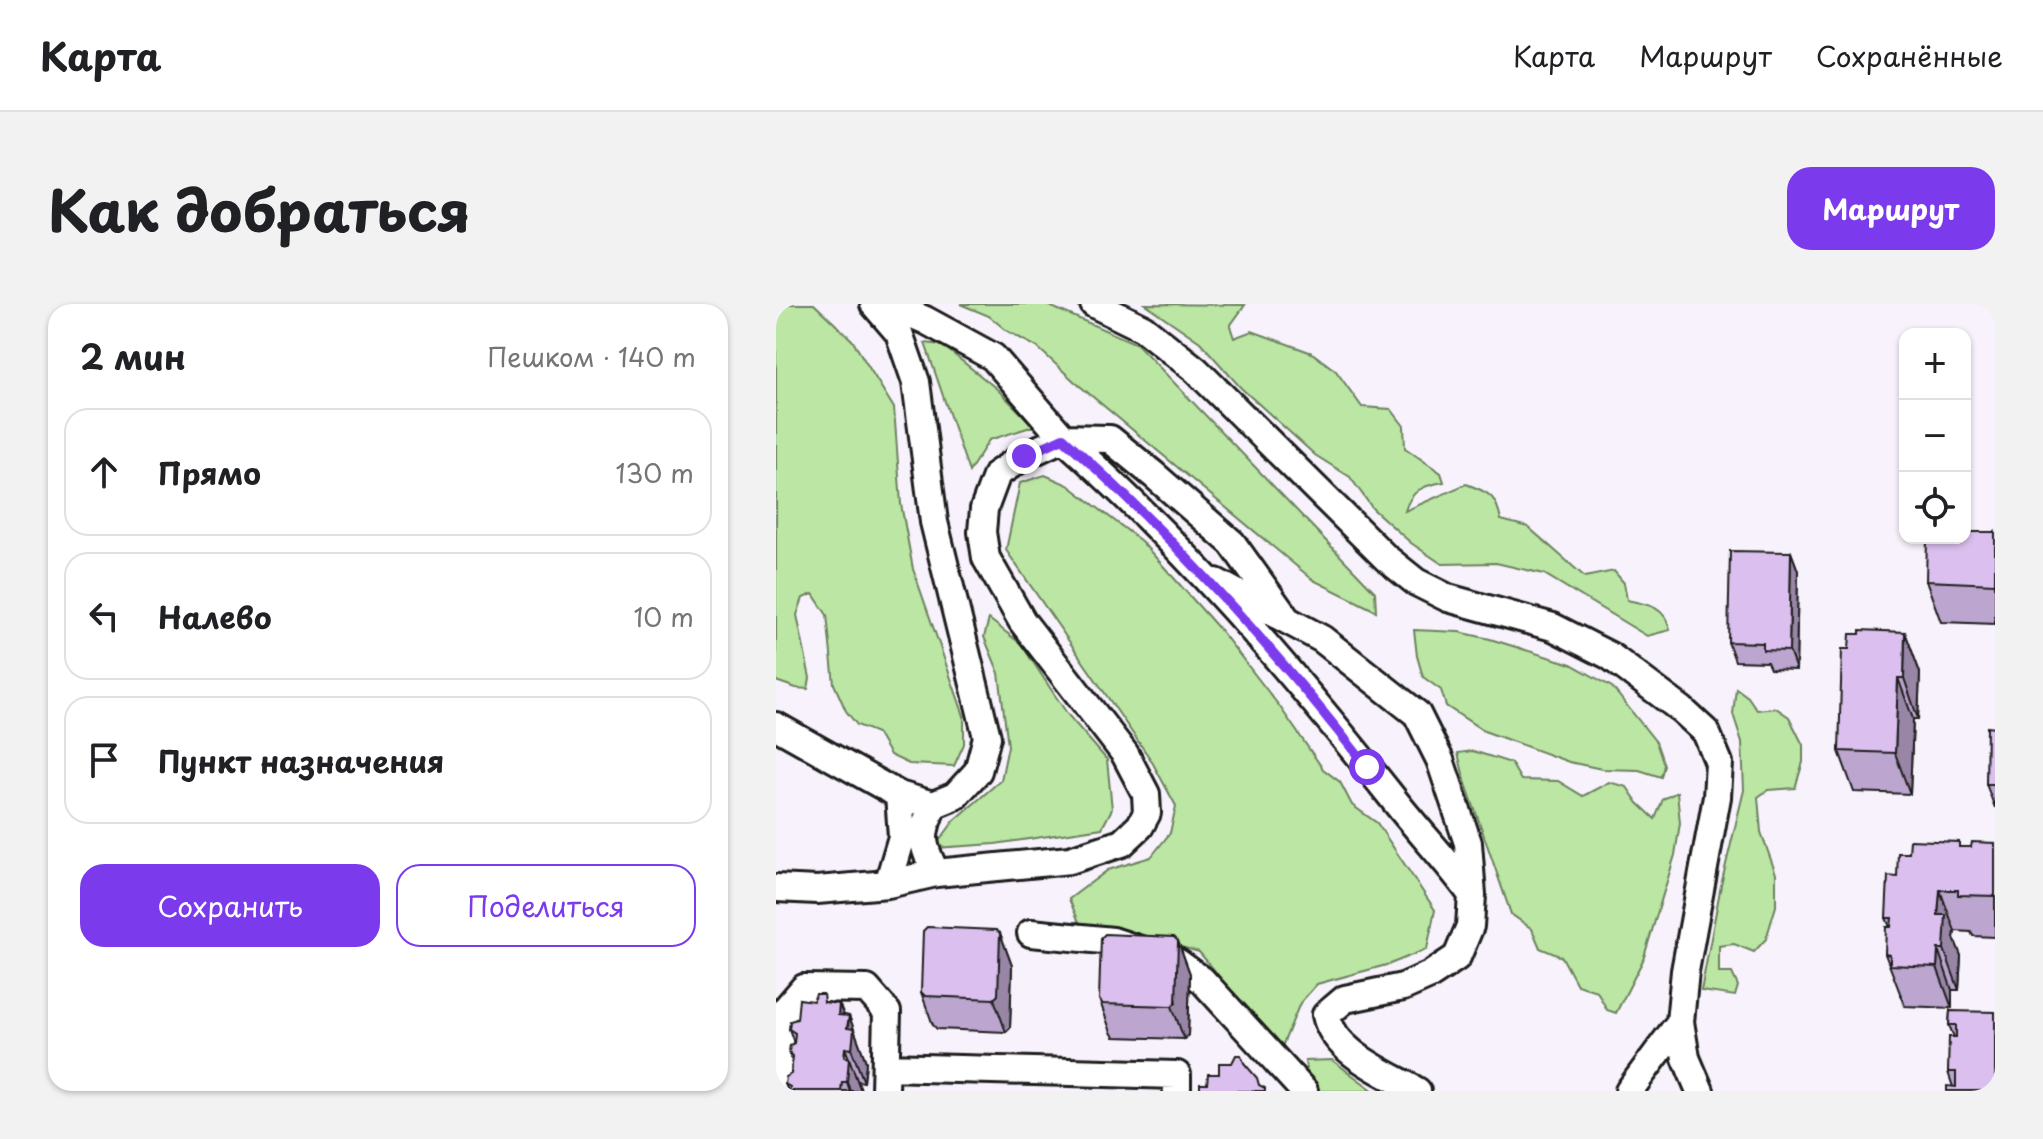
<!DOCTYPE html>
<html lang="ru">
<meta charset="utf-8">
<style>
:root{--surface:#fff;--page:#f2f2f2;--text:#202124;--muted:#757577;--line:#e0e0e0;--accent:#7c3aed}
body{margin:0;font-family:"Playpen Sans",sans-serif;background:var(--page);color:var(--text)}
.controls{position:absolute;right:24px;top:24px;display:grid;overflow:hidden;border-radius:16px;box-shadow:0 2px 6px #0004}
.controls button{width:72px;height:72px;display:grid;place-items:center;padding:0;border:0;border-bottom:2px solid var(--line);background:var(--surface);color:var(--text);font:40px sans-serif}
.stop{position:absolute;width:24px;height:24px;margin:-18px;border:6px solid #7c3aed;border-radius:50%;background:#fff}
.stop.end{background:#7c3aed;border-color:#fff;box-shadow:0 2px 8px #0008}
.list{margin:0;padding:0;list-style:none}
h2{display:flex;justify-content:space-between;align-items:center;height:104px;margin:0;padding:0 32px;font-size:34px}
h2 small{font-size:26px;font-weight:400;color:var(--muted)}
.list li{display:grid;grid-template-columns:52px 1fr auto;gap:24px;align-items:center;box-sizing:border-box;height:128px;margin:0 16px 16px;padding:0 16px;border:2px solid var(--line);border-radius:24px}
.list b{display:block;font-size:30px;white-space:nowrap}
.list em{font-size:26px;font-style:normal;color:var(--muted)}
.actions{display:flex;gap:16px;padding:24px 32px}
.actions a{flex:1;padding:18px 0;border:2px solid var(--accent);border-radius:24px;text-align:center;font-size:28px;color:var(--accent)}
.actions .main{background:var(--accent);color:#fff}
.icon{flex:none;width:44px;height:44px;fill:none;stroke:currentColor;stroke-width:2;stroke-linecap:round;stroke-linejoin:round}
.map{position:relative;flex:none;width:1219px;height:787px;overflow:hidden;border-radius:24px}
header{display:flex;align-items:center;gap:48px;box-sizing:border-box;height:112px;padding:0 40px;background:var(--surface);border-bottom:2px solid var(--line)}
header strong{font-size:38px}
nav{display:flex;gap:44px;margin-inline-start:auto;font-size:28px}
.intro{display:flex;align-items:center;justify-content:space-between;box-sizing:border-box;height:192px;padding:0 48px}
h1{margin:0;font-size:56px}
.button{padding:20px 36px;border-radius:24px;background:var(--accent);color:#fff;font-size:28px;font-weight:700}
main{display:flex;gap:48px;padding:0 48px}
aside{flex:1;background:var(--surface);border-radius:24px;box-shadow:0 2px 6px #0004}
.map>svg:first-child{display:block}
.green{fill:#bbe6a3;stroke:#6c8160;stroke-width:2}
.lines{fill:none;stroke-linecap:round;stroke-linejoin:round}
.minor-casing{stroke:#1c1c1c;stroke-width:32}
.minor{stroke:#fff;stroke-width:26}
.wall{fill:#bca5ce;stroke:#1c1c1c;stroke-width:2}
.shaded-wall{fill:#9986a7;stroke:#1c1c1c;stroke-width:2}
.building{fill:#dbc0ef;stroke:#1c1c1c;stroke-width:2}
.route{stroke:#7c3aed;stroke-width:10}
</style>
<header>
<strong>Карта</strong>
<nav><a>Карта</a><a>Маршрут</a><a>Сохранённые</a></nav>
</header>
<div class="intro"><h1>Как добраться</h1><a class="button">Маршрут</a></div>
<main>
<aside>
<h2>2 мин<small>Пешком · 140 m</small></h2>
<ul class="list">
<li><svg class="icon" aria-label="ahead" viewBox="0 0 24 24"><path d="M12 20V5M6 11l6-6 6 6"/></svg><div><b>Прямо</b></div><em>130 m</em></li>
<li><svg class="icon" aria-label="left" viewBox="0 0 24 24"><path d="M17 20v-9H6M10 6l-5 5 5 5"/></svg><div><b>Налево</b></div><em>10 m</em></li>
<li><svg class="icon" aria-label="arrive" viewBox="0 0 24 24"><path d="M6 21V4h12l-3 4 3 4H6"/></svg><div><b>Пункт назначения</b></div></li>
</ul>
<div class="actions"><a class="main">Сохранить</a><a>Поделиться</a></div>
</aside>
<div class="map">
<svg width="1219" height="787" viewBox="0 0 1219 787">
<rect width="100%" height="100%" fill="#f8f2fc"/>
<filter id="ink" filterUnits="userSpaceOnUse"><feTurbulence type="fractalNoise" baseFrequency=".0125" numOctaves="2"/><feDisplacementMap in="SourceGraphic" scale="16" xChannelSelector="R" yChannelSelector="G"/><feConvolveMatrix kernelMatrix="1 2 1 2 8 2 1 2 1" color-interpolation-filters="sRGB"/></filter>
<g filter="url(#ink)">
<path class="green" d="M 0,0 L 38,0 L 76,36 L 118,104 L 125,200 L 137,265 L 188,412 L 188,440 L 178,462 L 133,460 L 114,451 L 101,429 L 81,421 L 70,407 L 58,380 L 51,311 L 37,290 L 27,294 L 21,311 L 34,374 L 32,385 L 20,384 L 0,377 Z
M 184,0 L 269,0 L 361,40 L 599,288 L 600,307 L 537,276 L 299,78 L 261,43 L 231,27 L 213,12 Z
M 369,0 L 469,1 L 454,22 L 458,34 L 476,27 L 536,49 L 560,67 L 586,103 L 615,105 L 628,122 L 629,144 L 665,169 L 668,178 C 648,181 635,186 629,207 L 690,180 C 714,189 720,191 725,216 L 752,223 L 809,273 L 838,267 L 848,279 L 851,296 C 872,300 890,303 894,326 L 871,332 L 768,270 L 720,259 L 666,260 L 635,239 L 597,205 L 574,173 L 539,151 L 465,84 L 424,38 Z
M 149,39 L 166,41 L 221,85 L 258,122 L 213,136 L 193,168 Z
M 269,171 L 292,181 L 365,237 L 445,327 L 504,403 L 547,465 L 564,478 L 576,501 L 601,519 L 659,606 L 651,645 L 614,660 L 541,680 L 524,699 L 503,750 L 453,696 L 440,668 L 423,648 L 398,641 L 313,628 L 303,618 L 293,595 L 332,566 L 375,553 L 394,529 L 400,502 L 375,456 L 230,246 L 244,179 Z
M 213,315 L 245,340 L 292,411 L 331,456 L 336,505 L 326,524 L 219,540 L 158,544 L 178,517 L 225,476 L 232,442 L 223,369 L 208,333 Z
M 638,326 L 683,328 L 714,335 L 795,360 L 836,383 L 880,438 L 888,461 L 885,473 L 863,466 L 826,465 L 793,458 L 708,427 L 670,402 L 665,386 L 647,373 L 641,352 Z
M 960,384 L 972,393 L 981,406 L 1000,404 L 1013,413 L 1027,441 L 1027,458 L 1019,484 L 992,486 L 982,493 L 985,528 L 1000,570 L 1000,602 L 990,635 L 978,648 L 958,640 L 943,642 L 943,669 L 956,669 L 962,682 L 959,692 L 925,687 L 945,581 L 968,486 L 966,438 L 957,410 Z
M 697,447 L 735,459 L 745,476 L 782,477 L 807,492 L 833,478 L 851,483 L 862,499 L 879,515 L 887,495 L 901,488 L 904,519 L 899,551 L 867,656 L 840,709 L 831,706 L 821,687 L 801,681 L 786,653 L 764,644 L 756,625 L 735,610 L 688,474 L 682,449 Z
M 556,756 L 598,787 L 533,787 L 529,757 Z"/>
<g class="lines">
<g class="minor-casing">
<path id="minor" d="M 112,0 L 149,16 L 217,53 L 287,134 L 334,135 L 378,171 L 456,239 L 511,316
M 318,0 L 367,24 L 420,66 L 610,254 L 640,278 L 672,294 L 777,323 L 834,352 L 906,406 L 930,428 L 943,459 L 941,493 L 909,667 L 904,718 L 910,754 L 924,787
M 440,278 L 546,335 L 641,410 L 664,456 L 692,539 L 696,591
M 0,422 L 123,491 L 157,501 L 179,492 L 202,467 L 211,433 L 158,218 L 140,78 L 123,29 L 98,0
M 157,501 C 144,532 145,539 160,569
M 112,580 L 126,533 L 123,491
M 0,584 L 41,586 L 112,580 L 160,569 L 294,556 L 346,539 L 364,522 L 371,509 L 370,490 L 349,450 L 246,317 L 210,254 L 206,228 L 208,205 L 221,170 L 248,152 L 287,134 C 408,241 514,365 615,492 C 641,526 671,556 696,591 L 694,622 L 681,653 L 654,671 L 627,683 L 569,695 L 550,711 C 558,749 610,769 641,787
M 255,629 L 337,637 L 401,658 L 426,676 L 528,787
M 110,763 L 401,771 L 401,787
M 2,787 L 4,712 L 28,684 L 91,685 L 111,708 L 109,787
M 853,787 L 904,718"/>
</g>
<use href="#minor" class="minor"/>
</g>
<path class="wall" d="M 1219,228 L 1219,320 L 1165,318 L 1150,277 Z
M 1015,248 L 1022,267 L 1020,366 L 994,365 L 991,358 L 959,357 L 952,338 Z
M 1129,328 L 1144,369 L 1142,415 L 1137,415 L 1134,490 L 1078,488 L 1063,447 L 1073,345 Z
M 1219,424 L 1219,504 L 1210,480 Z
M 1219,539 L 1219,633 L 1197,632 L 1195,628 L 1179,627 L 1178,634 L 1185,652 L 1183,686 L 1176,686 L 1176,704 L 1129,702 L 1109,650 L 1114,623 L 1110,614 L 1121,573 L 1133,549 L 1185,543 L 1195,543 Z
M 224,629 L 236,662 L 234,724 L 230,728 L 161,725 L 157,721 L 145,688 Z
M 402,637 L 414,670 L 412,731 L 408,735 L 338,733 L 335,728 L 323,695 Z
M 50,698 L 63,700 L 68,711 L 73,712 L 90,758 L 88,778 L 82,777 L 85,787 L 12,787 L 9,780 L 15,770 L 16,758 L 13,748 L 18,739 L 13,725 L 21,715 Z
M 1174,707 L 1219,787 L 1177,783 L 1172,768 L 1178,733 L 1173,721 Z"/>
<path class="shaded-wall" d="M 1015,248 L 1022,267 L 1020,366 L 1013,347 Z
M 1129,328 L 1144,369 L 1142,415 L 1128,374 Z
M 1122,374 L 1137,415 L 1134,490 L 1119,449 Z
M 1164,586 L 1179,627 L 1178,634 L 1185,652 L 1183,686 L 1168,645 L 1162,611 Z
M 224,629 L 236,662 L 234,724 L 230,728 L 218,695 Z
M 402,637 L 414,670 L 412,731 L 408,735 L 396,702 Z
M 1162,645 L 1176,686 L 1176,704 L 1161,663 Z
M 63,700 L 72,723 L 73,712 L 90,758 L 88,778 L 62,711 Z
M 69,744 L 73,754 L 85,787 L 74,787 L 71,778 L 68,753 Z"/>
<path class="building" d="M 1189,228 L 1219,228 L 1219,280 L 1150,277 L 1151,234 L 1189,234 Z
M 954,247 L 1015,248 L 1013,347 L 987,346 L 987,339 L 952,338 Z
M 1084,326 L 1129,328 L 1128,374 L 1122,374 L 1119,449 L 1063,447 L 1066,345 L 1073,345 L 1074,330 L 1084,330 Z
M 1211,423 L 1219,424 L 1219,480 L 1210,480 Z
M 1134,536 L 1183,538 L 1183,543 L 1195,543 L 1196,538 L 1219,539 L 1219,592 L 1182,591 L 1182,586 L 1164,586 L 1162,611 L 1170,611 L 1168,645 L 1162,645 L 1161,663 L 1114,661 L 1114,651 L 1109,650 L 1110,623 L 1115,623 L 1116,614 L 1110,614 L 1112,572 L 1121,573 L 1122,549 L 1133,549 Z
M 151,623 L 220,626 L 224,629 L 222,691 L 218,695 L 149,692 L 145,688 L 147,627 Z
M 329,630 L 398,633 L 402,637 L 400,698 L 396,702 L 326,700 L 323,695 L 325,634 Z
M 40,690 L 47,690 L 48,698 L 63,700 L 62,711 L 73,712 L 71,724 L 78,725 L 76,745 L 69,744 L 68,753 L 73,754 L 71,778 L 66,778 L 65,787 L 13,787 L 14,783 L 9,780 L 10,773 L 15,770 L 17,752 L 13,748 L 14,741 L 18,739 L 19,729 L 13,725 L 14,717 L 21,715 L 23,695 L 37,697 Z
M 1174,707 L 1219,708 L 1219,787 L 1171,787 L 1171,782 L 1180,783 L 1180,768 L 1172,768 L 1173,733 L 1180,733 L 1180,721 L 1173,721 Z
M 460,751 L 465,751 L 468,759 L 481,774 L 483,781 L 489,784 L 489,787 L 424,787 L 424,780 L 431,780 L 432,770 L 443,770 L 443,759 L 456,759 Z"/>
</g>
<g class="lines" filter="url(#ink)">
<path class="route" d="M 248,152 L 287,134 C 398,233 499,346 591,463"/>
</g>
</svg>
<div class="controls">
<button>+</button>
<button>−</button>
<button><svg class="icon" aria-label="locate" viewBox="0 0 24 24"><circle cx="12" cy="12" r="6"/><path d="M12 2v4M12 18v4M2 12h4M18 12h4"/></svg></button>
</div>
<div class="stop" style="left:591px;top:463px"></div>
<div class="stop end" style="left:248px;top:152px"></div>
</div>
</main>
